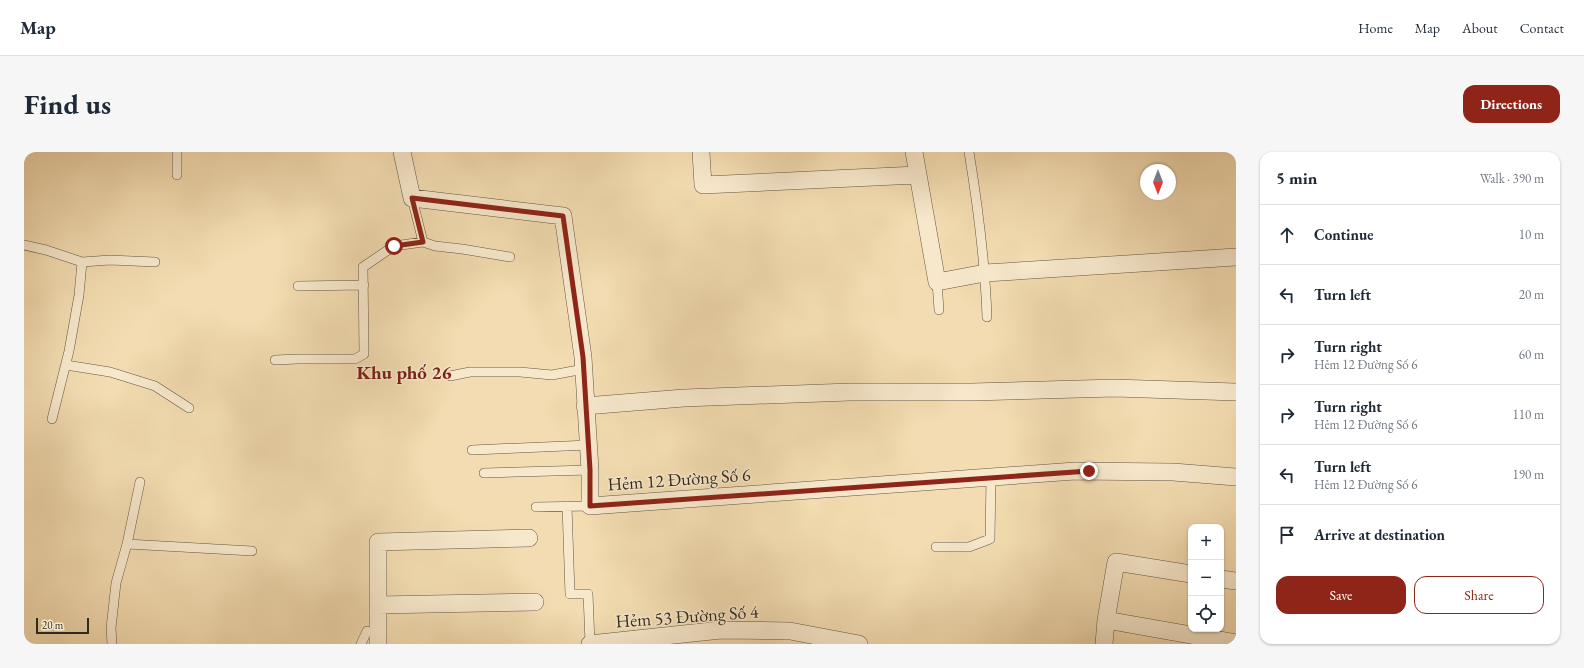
<!DOCTYPE html>
<meta charset="utf-8">
<style>
:root{--surface:#fff;--page:#f6f6f7;--text:#1f2937;--muted:#747a83;--line:#e0e1e3;--accent:#8f2418}
body{margin:0;font-family:"EB Garamond",serif;background:var(--page);color:var(--text)}
.controls{position:absolute;right:12px;bottom:12px;display:grid;overflow:hidden;border-radius:8px;box-shadow:0 1px 3px #0004}
.controls button{width:36px;height:36px;display:grid;place-items:center;padding:0;border:0;border-bottom:1px solid var(--line);background:var(--surface);color:var(--text);font:20px sans-serif}
.compass{position:absolute;left:1116px;top:12px;width:36px;height:36px;border-radius:50%;background:var(--surface);box-shadow:0 1px 3px #0004;rotate:180deg}
.scale{position:absolute;left:12px;bottom:10px;width:53px;box-sizing:border-box;padding-left:4px;border:2px solid #332a1e;border-top:0;font-size:11px;line-height:14px;white-space:nowrap;color:#332a1e;-webkit-text-stroke:3px #f7e8cc;paint-order:stroke}
.stop{position:absolute;width:12px;height:12px;margin:-9px;border:3px solid #8f2418;border-radius:50%;background:#fff}
.stop.end{background:#8f2418;border-color:#fff;box-shadow:0 1px 4px #0008}
.list{margin:0;padding:0;list-style:none}
h2{display:flex;justify-content:space-between;align-items:center;height:52px;margin:0;padding:0 16px;font-size:17px}
h2 small{font-size:13px;font-weight:400;color:var(--muted)}
.list li{display:grid;grid-template-columns:26px 1fr auto;gap:12px;align-items:center;box-sizing:border-box;height:60px;padding:0 16px;border-top:1px solid var(--line)}
.list b{display:block;font-size:15px;white-space:nowrap}
.list p{margin:0;font-size:13px;white-space:nowrap;color:var(--muted)}
.list em{font-size:13px;font-style:normal;color:var(--muted)}
.actions{display:flex;gap:8px;padding:12px 16px}
.actions a{flex:1;padding:9px 0;border:1px solid var(--accent);border-radius:12px;text-align:center;font-size:14px;color:var(--accent)}
.actions .main{background:var(--accent);color:#fff}
.icon{flex:none;width:22px;height:22px;fill:none;stroke:currentColor;stroke-width:2;stroke-linecap:round;stroke-linejoin:round}
.map{position:relative;flex:none;width:1212px;height:492px;overflow:hidden;border-radius:12px}
header{display:flex;align-items:center;gap:24px;box-sizing:border-box;height:56px;padding:0 20px;background:var(--surface);border-bottom:1px solid var(--line)}
header strong{font-size:19px}
nav{display:flex;gap:22px;margin-inline-start:auto;font-size:14px}
.intro{display:flex;align-items:center;justify-content:space-between;box-sizing:border-box;height:96px;padding:0 24px}
h1{margin:0;font-size:28px}
.button{padding:10px 18px;border-radius:12px;background:var(--accent);color:#fff;font-size:14px;font-weight:700}
main{display:flex;gap:24px;padding:0 24px}
aside{flex:1;background:var(--surface);border-radius:12px;box-shadow:0 1px 3px #0004}
.map>svg:first-child{display:block}
.lines{fill:none;stroke-linecap:round;stroke-linejoin:round}
.service-casing{stroke:#635643;stroke-width:10}
.minor-casing{stroke:#635643;stroke-width:18}
.service{stroke:#f7e8cc;stroke-width:9}
.minor{stroke:#f7e8cc;stroke-width:17}
.route{stroke:#8f2418;stroke-width:5}
.labels{text-anchor:middle;dominant-baseline:central;stroke-width:3;stroke-linejoin:round;paint-order:stroke}
.street-label{font-size:18px;fill:#332a1e;stroke:#f7e8cc}
.neighbourhood-label{font-size:19px;font-weight:bold;fill:#7a1f14;stroke:#f7e8cc}
</style>
<header>
<strong>Map</strong>
<nav><a>Home</a><a>Map</a><a>About</a><a>Contact</a></nav>
</header>
<div class="intro"><h1>Find us</h1><a class="button">Directions</a></div>
<main>
<div class="map">
<svg width="1212" height="492" viewBox="0 0 1212 492">
<rect width="100%" height="100%" fill="#f3dcb1"/>
<filter id="stains"><feTurbulence type="fractalNoise" baseFrequency=".005" numOctaves="4"/><feColorMatrix values="0 0 0 0 .2 0 0 0 0 .09 0 0 0 0 .02 0 0 0 .5 -.17"/></filter>
<radialGradient id="worn" r=".72"><stop offset=".6" stop-color="#630" stop-opacity="0"/><stop offset="1" stop-color="#630" stop-opacity=".3"/></radialGradient>
<g class="lines">
<g class="service-casing">
<path id="service" d="M 945,0 C 954,55 961,110 963,165
M 153,23 L 153,0
M 399,90 L 411,94 L 438,97 L 486,105
M 0,93 L 22,98 L 58,110 L 55,143 L 45,199 L 28,267
M 58,110 L 86,108 L 131,110
M 913,130 L 915,158
M 274,134 L 340,133
M 251,208 L 274,207 L 331,207 L 340,202 L 339,115 L 370,94 L 399,90 L 388,46
M 42,213 L 86,220 L 131,234 L 165,256
M 426,224 L 446,220 L 496,220 L 528,223 L 560,217
M 448,298 L 565,293
M 460,321 L 566,318
M 543,354 L 546,442 L 564,442 L 566,491
M 512,355 L 566,354
M 103,392 L 228,399
M 912,395 L 945,395 L 966,387 L 967,326
M 88,492 L 87,476 L 92,431 L 103,392 L 116,330
M 337,492 L 343,479"/>
</g>
<g class="minor-casing">
<path id="minor" d="M 378,0 L 388,46 L 539,64 L 559,205 L 566,318 L 566,354 L 1051,319 L 1149,320 L 1212,325
M 677,0 L 679,33 L 893,23
M 890,0 L 913,130 L 961,121 L 1212,105
M 561,254 L 660,246 L 826,240 L 948,240 L 1091,236 L 1212,240
M 1197,427 L 1212,429
M 354,453 L 511,450
M 1082,468 L 1212,491
M 354,492 L 354,390 L 505,386
M 566,492 L 697,478 L 766,479 L 835,492
M 1080,492 L 1082,468 L 1092,410 L 1167,422"/>
</g>
<use href="#service" class="service"/>
<use href="#minor" class="minor"/>
</g>
<g class="lines">
<path class="route" d="M 370,94 L 399,90 L 388,46 L 539,64 L 559,205 L 566,318 L 566,354 L 1065,319"/>
</g>
<g class="labels">
<g class="street-label">
<text transform="translate(655 327) rotate(-4)">Hẻm 12 Đường Số 6</text>
<text transform="translate(663 464) rotate(-4)">Hẻm 53 Đường Số 4</text>
</g>
<g class="neighbourhood-label">
<text x="380" y="220">Khu phố 26</text>
</g>
</g>
<rect width="100%" height="100%" filter="url(#stains)"/>
<rect width="100%" height="100%" fill="url(#worn)"/>
</svg>
<div class="controls">
<button>+</button>
<button>−</button>
<button><svg class="icon" aria-label="locate" viewBox="0 0 24 24"><circle cx="12" cy="12" r="6"/><path d="M12 2v4M12 18v4M2 12h4M18 12h4"/></svg></button>
</div>
<svg class="compass" viewBox="-18 -18 36 36"><path d="M0-13l5 13h-10z" fill="#e53935"/><path d="M0 13l5-13h-10z" fill="#747a83"/></svg>
<div class="scale">20 m</div>
<div class="stop" style="left:370px;top:94px"></div>
<div class="stop end" style="left:1065px;top:319px"></div>
</div>
<aside>
<h2>5 min<small>Walk · 390 m</small></h2>
<ul class="list">
<li><svg class="icon" aria-label="ahead" viewBox="0 0 24 24"><path d="M12 20V5M6 11l6-6 6 6"/></svg><div><b>Continue</b></div><em>10 m</em></li>
<li><svg class="icon" aria-label="left" viewBox="0 0 24 24"><path d="M17 20v-9H6M10 6l-5 5 5 5"/></svg><div><b>Turn left</b></div><em>20 m</em></li>
<li><svg class="icon" aria-label="right" viewBox="0 0 24 24"><path d="M7 20v-9h11M14 6l5 5-5 5"/></svg><div><b>Turn right</b><p>Hẻm 12 Đường Số 6</p></div><em>60 m</em></li>
<li><svg class="icon" aria-label="right" viewBox="0 0 24 24"><path d="M7 20v-9h11M14 6l5 5-5 5"/></svg><div><b>Turn right</b><p>Hẻm 12 Đường Số 6</p></div><em>110 m</em></li>
<li><svg class="icon" aria-label="left" viewBox="0 0 24 24"><path d="M17 20v-9H6M10 6l-5 5 5 5"/></svg><div><b>Turn left</b><p>Hẻm 12 Đường Số 6</p></div><em>190 m</em></li>
<li><svg class="icon" aria-label="arrive" viewBox="0 0 24 24"><path d="M6 21V4h12l-3 4 3 4H6"/></svg><div><b>Arrive at destination</b></div></li>
</ul>
<div class="actions"><a class="main">Save</a><a>Share</a></div>
</aside>
</main>
